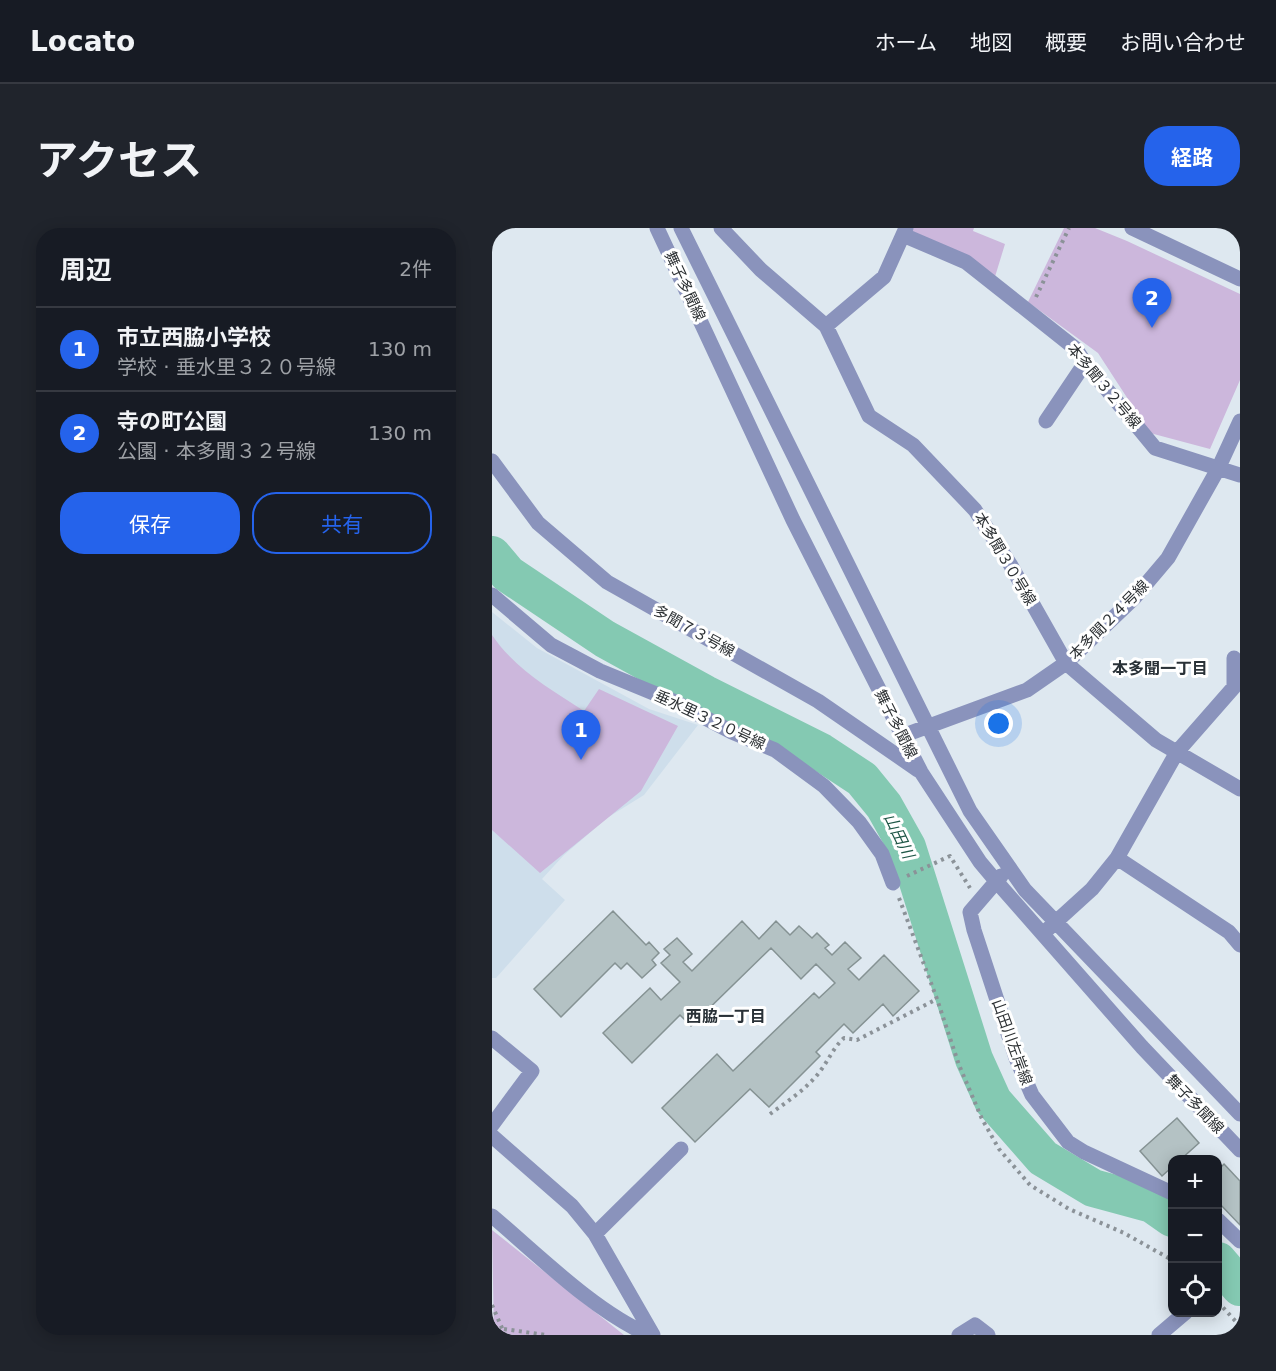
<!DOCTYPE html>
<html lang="ja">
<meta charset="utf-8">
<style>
:root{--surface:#171b24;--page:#20242c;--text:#f1f3f6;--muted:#9ea1a6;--line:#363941;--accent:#2563eb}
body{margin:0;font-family:"DejaVu Sans","Noto Sans JP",sans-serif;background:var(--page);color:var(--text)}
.controls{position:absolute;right:18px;bottom:18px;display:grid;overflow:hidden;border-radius:12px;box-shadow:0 3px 15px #0003}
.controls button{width:54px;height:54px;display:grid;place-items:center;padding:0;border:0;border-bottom:2px solid var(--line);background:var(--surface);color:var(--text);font:30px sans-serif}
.you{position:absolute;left:507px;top:496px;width:21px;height:21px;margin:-15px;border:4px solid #fff;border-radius:50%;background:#1a73e8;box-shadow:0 0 0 9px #1a73e833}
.badge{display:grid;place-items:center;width:39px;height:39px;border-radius:50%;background:var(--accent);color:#fff;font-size:20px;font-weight:700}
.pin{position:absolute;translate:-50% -50px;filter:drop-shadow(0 2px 3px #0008)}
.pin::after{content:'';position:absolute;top:32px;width:21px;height:18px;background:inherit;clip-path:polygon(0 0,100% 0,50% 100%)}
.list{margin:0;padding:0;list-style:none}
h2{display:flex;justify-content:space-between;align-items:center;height:78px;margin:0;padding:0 24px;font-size:26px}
h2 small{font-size:20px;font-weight:400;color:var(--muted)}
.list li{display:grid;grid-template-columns:39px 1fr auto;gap:18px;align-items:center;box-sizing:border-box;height:84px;padding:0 24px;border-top:2px solid var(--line)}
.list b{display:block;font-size:22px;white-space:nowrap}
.list p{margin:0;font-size:20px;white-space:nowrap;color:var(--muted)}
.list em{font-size:20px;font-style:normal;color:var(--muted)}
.actions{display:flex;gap:12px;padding:18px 24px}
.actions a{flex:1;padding:14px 0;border:2px solid var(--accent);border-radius:24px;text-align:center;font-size:21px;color:var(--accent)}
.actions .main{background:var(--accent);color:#fff}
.icon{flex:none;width:33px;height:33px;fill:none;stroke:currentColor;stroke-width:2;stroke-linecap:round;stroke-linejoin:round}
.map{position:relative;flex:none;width:748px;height:1107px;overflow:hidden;border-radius:24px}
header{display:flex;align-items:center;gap:36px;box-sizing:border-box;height:84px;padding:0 30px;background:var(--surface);border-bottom:2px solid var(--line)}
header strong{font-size:28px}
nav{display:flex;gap:33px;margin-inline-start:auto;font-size:21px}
.intro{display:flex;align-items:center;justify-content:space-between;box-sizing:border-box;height:144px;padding:0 36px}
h1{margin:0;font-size:42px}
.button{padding:15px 27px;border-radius:24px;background:var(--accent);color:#fff;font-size:21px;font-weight:700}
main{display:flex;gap:36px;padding:0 36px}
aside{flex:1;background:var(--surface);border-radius:24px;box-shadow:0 3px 15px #0003}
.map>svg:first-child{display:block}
.built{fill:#cedeeb}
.green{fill:#ccb7dc}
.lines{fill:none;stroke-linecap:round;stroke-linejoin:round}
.river{stroke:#84c9b2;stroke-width:38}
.building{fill:#b4c2c4;stroke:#859293;stroke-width:1.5}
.path{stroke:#8b9298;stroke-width:4;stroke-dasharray:3 4.5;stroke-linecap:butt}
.minor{stroke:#8a93bc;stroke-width:15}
.labels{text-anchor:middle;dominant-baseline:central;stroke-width:6;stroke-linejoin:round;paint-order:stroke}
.street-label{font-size:15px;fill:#2c3033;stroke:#fff}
.neighbourhood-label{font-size:16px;font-weight:bold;fill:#293137;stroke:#fff}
.water-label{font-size:16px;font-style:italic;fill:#205848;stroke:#fff}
</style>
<header>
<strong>Locato</strong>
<nav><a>ホーム</a><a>地図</a><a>概要</a><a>お問い合わせ</a></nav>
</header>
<div class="intro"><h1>アクセス</h1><a class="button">経路</a></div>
<main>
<aside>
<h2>周辺<small>2件</small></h2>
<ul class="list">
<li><span class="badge">1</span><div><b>市立西脇小学校</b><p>学校 · 垂水里３２０号線</p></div><em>130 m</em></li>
<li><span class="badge">2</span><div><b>寺の町公園</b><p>公園 · 本多聞３２号線</p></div><em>130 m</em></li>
</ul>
<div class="actions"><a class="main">保存</a><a>共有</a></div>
</aside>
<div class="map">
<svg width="748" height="1107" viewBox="0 0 748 1107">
<rect width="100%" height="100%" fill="#dee8f0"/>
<path class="built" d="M 0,384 L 45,420 L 157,481 L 206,497 L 152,567 L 115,590 L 72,627 L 50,651 L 73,672 L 4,750 L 0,750 Z"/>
<path class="green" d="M 419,0 L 482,0 L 481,3 L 513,16 L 502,52 L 423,7 Z
M 572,0 L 603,0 L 635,13 L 748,66 L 748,152 L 718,221 L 658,205 L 606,125 L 536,74 Z
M 0,407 C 23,441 58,461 92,483 L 107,461 L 186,498 L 149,563 L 48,645 L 0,602 Z
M 0,1002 L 132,1107 L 2,1107 Z"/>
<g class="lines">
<path class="river" d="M 0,327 L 16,346 L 113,411 L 213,466 L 329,524 L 370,551 L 392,578 L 415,619 L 482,831 L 501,873 L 551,930 L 601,960 L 660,976 L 680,990
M 726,1033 L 748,1059"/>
</g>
<path class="building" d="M 121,683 L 154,717 L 157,714 L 167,725 L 160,732 L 164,737 L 150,750 L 135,735 L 129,741 L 123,735 L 69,789 L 42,761 Z
M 250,693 L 267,711 L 284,693 L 298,707 L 307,698 L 320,710 L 325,705 L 337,717 L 333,720 L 340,727 L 353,714 L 369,730 L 356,741 L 367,752 L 392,727 L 427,763 L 401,788 L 391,776 L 361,805 L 352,796 L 324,824 L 328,828 L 277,879 L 258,861 L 203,914 L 170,880 L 225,826 L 241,843 L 322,765 L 327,770 L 343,755 L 324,736 L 309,751 L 279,720 L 199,798 L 188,787 L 140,835 L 111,805 L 158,760 L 169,772 L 188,754 L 169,735 L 178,727 L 172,721 L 185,710 L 200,726 L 191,734 L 200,743 Z
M 685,890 L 707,915 L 688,932 L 680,932 L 680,939 L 670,948 L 648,923 Z
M 732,936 L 748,953 L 748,997 L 726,974 L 726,942 Z"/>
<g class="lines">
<path class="path" d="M 544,69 L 577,0
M 415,648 L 458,628 L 478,660
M 407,670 L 445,771 L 467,837 L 490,891 L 507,921 L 538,957 L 577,981 L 632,1005 L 680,1032
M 278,886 C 296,873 316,860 329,842 C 337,831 342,819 352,810 L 365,812 L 445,771
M 726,1074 L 748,1098
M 0,1077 L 13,1107
M 12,1101 L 54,1107"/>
<path class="minor" d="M 165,0 L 301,292 L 429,544 L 488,634 L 504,653 L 650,819 L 748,922
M 189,0 L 478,583 L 533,662 L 748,886
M 229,0 L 269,42 L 334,98 L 377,188 L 421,217 L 483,282 L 518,336 L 574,435 L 664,512 L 748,561
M 640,0 L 748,51
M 411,7 L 474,34 L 584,121 L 593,135 L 663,220 L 748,247
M 334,98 L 392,49 L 414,0
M 554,193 L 593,135
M 0,233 L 46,295 L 115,354 L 326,473 L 426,542
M 0,367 L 59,417 L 108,443 L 181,473 L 240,504 L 283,522 L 332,558 L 367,594 L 390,626 L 401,655
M 410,508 L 535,462 L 574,435 L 643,369 L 676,330 L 726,241 L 748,193
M 625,630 L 737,704 L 748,717
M 509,648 L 478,684 L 482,702 L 524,830 L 540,867 L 576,914 L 592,924 L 680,965
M 556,701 L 600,661 L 625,630 L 685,524 L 742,459 L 742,430
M 0,810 L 40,843 L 0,897
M 0,908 L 80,978 L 103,1006 L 161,1107
M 0,988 C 45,1026 103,1084 157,1107
M 726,992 L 748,1013
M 103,1006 L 189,921
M 467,1107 L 483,1097 L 496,1107
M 667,1107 L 694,1084"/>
</g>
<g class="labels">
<g class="street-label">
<text transform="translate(193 58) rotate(65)">舞子多聞線</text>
<text transform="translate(612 158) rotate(50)">本多聞３２号線</text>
<text transform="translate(513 331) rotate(59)">本多聞３０号線</text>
<text transform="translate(617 392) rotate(-45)">本多聞２４号線</text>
<text transform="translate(202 403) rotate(29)">多聞７３号線</text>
<text transform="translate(218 492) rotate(25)">垂水里３２０号線</text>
<text transform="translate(404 496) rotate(63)">舞子多聞線</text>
<text transform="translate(520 814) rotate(70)">山田川左岸線</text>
<text transform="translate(703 876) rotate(46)">舞子多聞線</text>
</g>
<g class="neighbourhood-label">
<text x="668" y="440">本多聞一丁目</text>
<text x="234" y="788">西脇一丁目</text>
</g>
<g class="water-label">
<text transform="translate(407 608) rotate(64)">山田川</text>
</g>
</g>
</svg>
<div class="controls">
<button>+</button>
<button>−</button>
<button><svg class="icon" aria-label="locate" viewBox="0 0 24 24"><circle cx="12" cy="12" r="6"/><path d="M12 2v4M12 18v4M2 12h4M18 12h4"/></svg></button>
</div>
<div class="you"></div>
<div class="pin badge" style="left:89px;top:532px">1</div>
<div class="pin badge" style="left:660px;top:100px">2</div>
</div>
</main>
